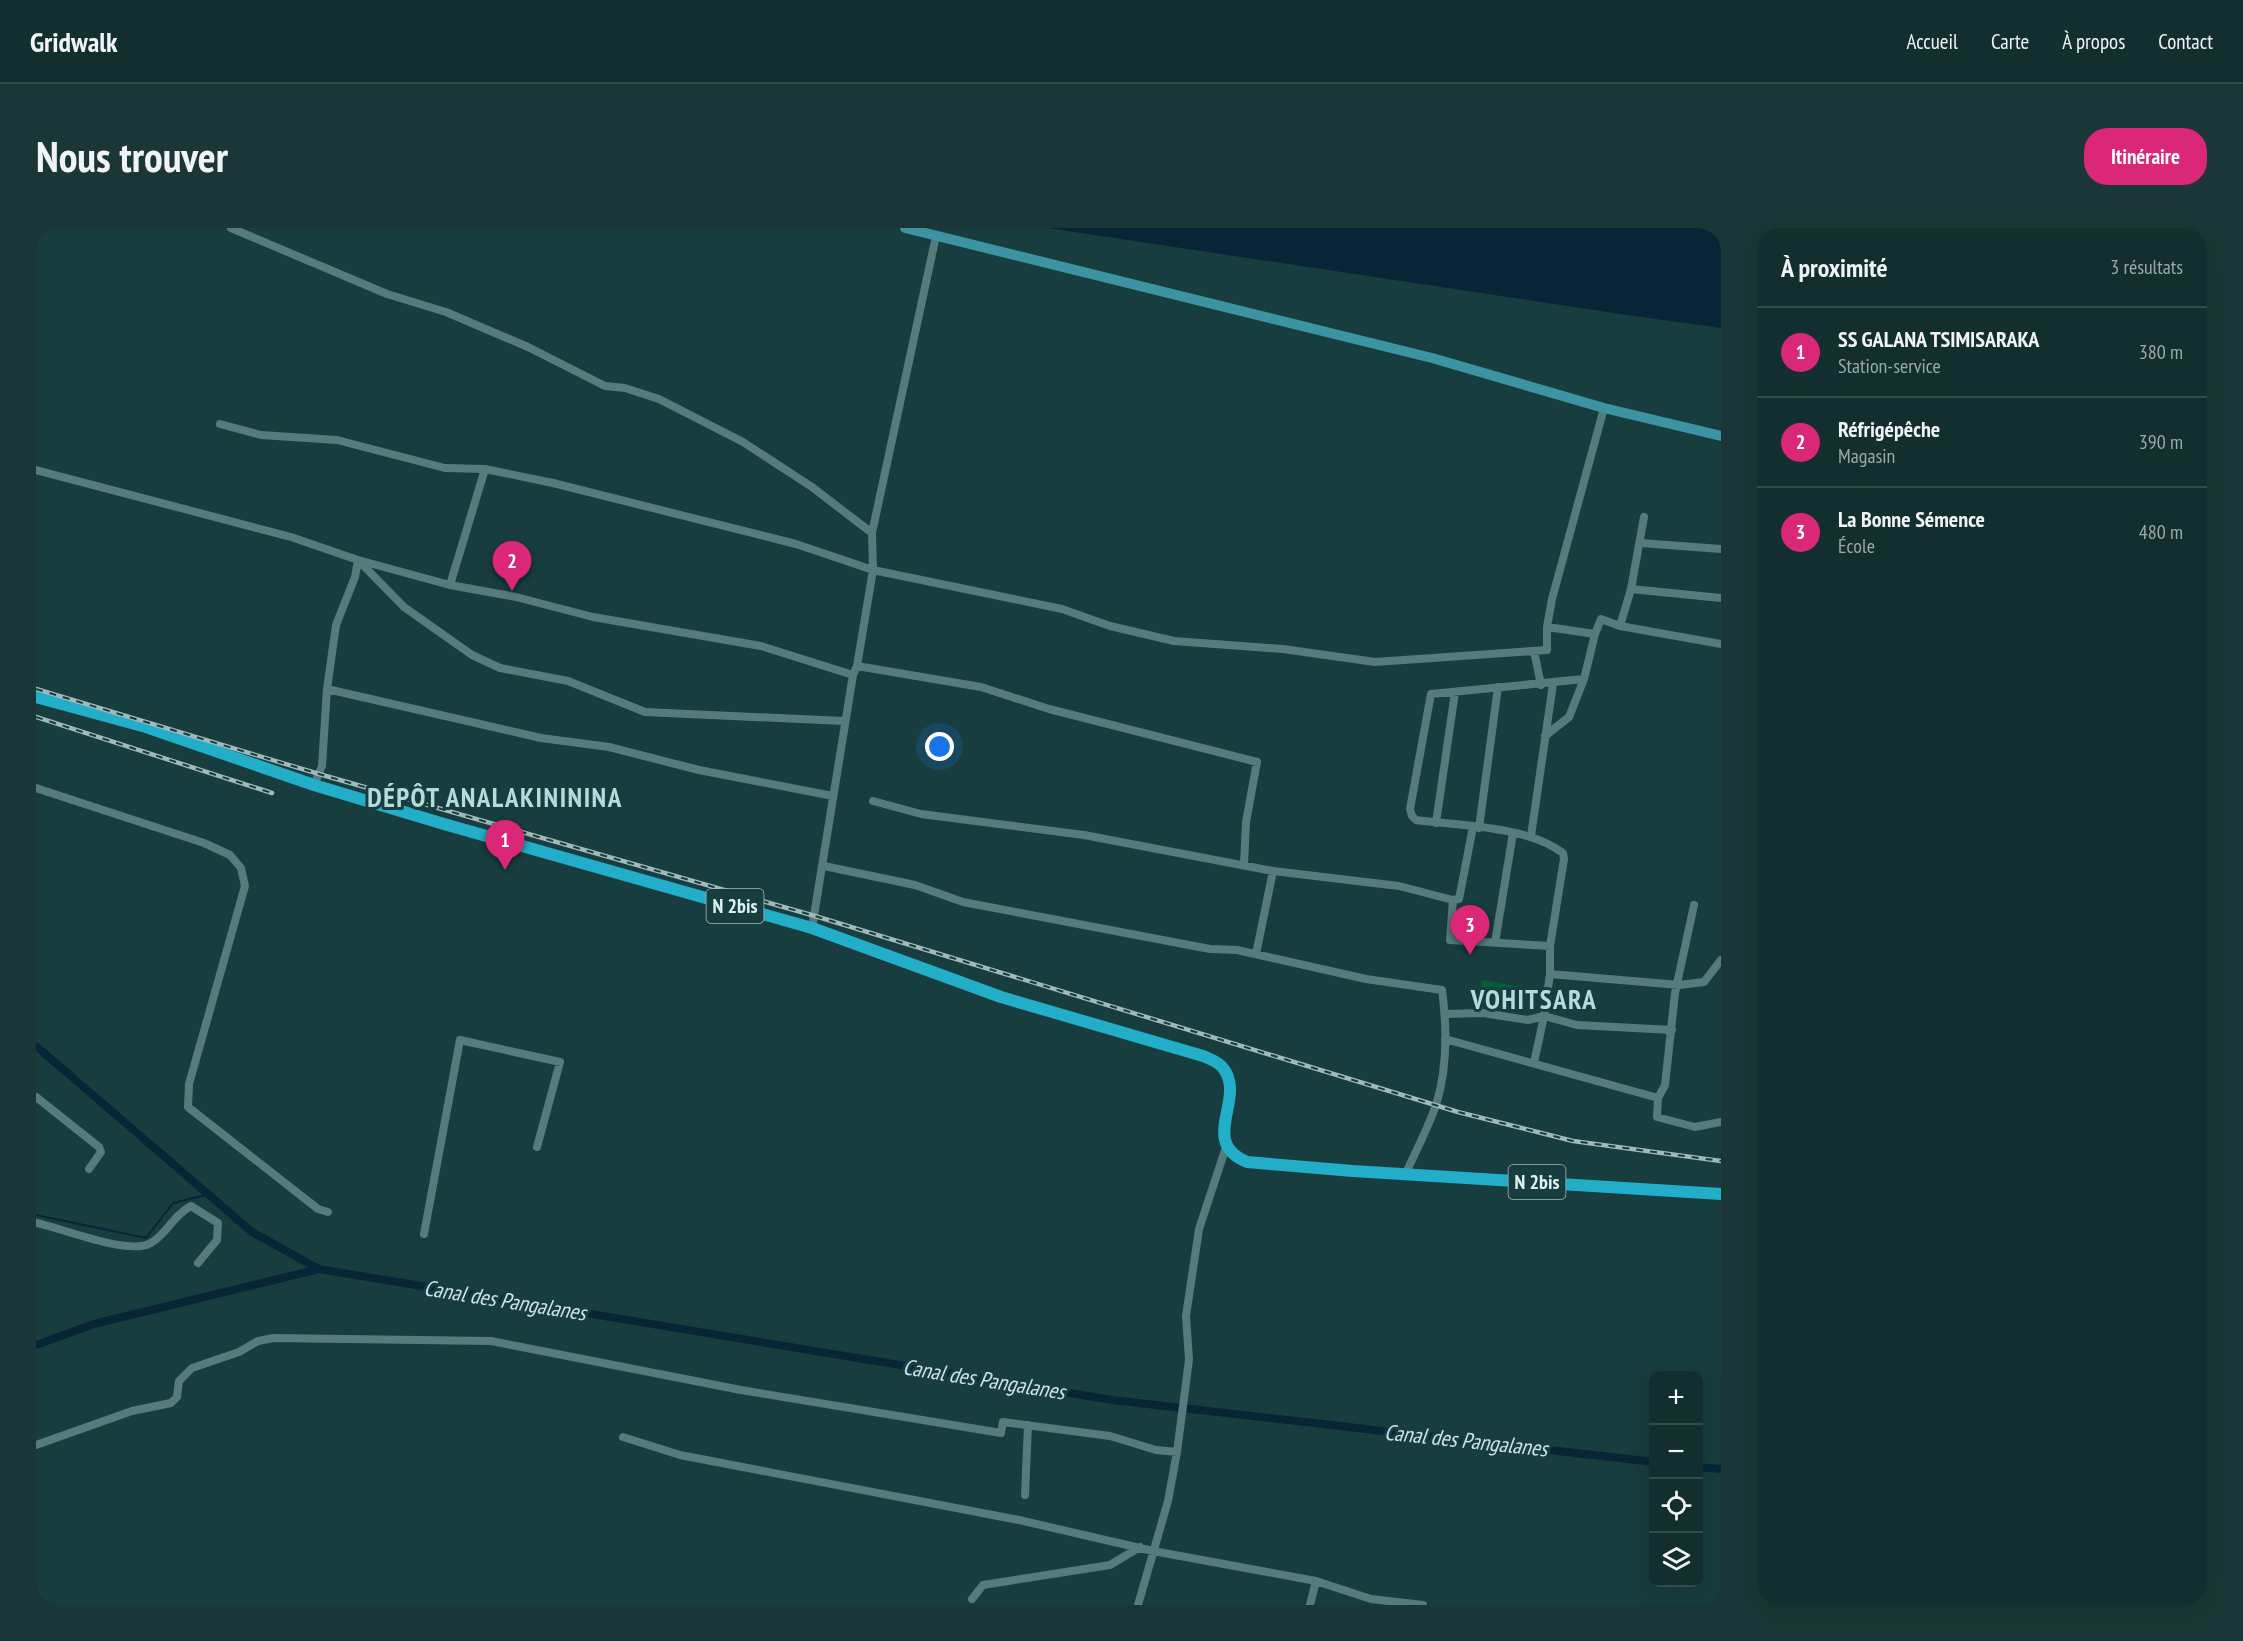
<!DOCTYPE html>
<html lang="fr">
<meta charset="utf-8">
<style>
:root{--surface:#122e2e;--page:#1b3636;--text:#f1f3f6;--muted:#9ca8aa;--line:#314a4a;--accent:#db2777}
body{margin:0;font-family:"PT Sans Narrow",sans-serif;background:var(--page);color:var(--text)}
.controls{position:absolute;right:18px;bottom:18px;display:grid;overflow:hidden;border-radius:12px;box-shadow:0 6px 24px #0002}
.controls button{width:54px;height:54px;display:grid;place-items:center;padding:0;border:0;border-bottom:2px solid var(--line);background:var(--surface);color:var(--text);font:30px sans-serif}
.you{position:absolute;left:904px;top:519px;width:21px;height:21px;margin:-15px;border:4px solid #fff;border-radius:50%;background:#1a73e8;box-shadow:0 0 0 9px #1a73e833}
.badge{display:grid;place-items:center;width:39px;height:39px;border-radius:50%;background:var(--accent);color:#fff;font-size:20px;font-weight:700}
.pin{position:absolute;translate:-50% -50px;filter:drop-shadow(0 2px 3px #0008)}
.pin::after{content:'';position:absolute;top:32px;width:21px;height:18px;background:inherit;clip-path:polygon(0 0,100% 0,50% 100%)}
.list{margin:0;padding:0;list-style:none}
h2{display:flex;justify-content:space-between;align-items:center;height:78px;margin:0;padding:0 24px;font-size:26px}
h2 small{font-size:20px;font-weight:400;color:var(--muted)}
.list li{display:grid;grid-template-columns:39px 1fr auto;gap:18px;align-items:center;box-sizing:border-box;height:90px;padding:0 24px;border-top:2px solid var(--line)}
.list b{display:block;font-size:22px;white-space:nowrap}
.list p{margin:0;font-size:20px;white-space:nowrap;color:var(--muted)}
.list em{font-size:20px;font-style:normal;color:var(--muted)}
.icon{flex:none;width:33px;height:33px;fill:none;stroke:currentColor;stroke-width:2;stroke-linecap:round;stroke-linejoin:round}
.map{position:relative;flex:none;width:1685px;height:1377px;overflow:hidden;border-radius:24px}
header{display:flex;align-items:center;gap:36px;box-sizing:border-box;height:84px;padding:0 30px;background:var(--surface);border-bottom:2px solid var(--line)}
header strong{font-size:28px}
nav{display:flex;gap:33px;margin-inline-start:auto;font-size:21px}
.intro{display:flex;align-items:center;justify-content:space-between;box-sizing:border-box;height:144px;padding:0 36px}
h1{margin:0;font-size:42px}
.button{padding:15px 27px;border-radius:24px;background:var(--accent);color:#fff;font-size:21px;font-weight:700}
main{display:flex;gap:36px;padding:0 36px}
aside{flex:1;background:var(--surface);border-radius:24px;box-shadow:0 6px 24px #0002}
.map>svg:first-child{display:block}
.pitch{fill:#025e34}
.water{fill:#082538}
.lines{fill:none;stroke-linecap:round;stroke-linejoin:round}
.stream{stroke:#082538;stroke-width:2}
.canal{stroke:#082538;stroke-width:8}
.street{stroke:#567b7c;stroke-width:8}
.secondary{stroke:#3c94a2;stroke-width:10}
.primary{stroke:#22aec8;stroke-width:12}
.rail-casing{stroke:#a0b9ba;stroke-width:4.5}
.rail{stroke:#183d3e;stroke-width:2;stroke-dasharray:7;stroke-linecap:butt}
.labels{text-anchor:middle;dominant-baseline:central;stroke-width:6;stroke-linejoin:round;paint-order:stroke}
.shield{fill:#183d3e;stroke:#a2bbbb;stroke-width:1.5}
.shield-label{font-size:20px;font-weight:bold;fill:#ddf1f1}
.water-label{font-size:22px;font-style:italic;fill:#cde1f1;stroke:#183d3e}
.district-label{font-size:27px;font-weight:bold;letter-spacing:1.5px;fill:#b4dcdd;stroke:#183d3e}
</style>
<header>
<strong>Gridwalk</strong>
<nav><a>Accueil</a><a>Carte</a><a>À propos</a><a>Contact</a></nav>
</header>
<div class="intro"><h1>Nous trouver</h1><a class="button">Itinéraire</a></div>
<main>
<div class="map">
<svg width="1685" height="1377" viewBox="0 0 1685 1377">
<rect width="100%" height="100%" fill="#183d3e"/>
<path class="pitch" d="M 1446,752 L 1487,759 L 1484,782 L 1442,775 Z"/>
<path class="water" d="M 1012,0 L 1685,0 L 1685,100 L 1591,87 Z"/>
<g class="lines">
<path class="stream" d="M 0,987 L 110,1010 L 137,975 L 174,966"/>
<path class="canal" d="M 0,818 L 216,1004 L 283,1041 L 1076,1172 L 1618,1234
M 0,1117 L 58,1096 L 283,1041
M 1662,1239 L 1685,1241"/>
<path class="street" d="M 195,0 L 351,66 L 410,84 L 492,119 L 569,158 L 589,160 L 623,171 L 707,214 L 776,259 L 836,305 L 837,342 L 1026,381 L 1074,398 L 1138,413 L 1247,421 L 1339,434 L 1511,422 L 1511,399 L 1559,406 L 1565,391 L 1584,398 L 1685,416
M 184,196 L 225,207 L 301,212 L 409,240 L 449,241 L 517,255 L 760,316 L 837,342 L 821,438 L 817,447
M 0,242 L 255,309 L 322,332 L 414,357 L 480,369 L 557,389 L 725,418 L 817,447 L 776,700
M 836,305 L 900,8
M 1605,315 L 1685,321
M 323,333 L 368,379 L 436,427 L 464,440 L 532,453 L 609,484 L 808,493
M 414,357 L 449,241
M 1595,361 L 1685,370
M 1584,398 L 1595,361 L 1608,289
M 1511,399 L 1516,371 L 1568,180
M 1498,423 L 1505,457
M 821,438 L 945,459 L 1013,481 L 1221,534 L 1210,594 L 1208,637
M 291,461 L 505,510 L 573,519 L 663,542 L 797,568
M 1509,508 L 1533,489 L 1548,451 L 1559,406
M 278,557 L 286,538 L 291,461 L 300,397 L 319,349 L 322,332
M 0,560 L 168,615 L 194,627 L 205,640 L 209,658 L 153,856 L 152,879 L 282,981 L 292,984
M 837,573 L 885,586 L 1048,607 L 1237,643 L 1363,658 L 1417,672 L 1423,671 L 1437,599
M 1400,595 L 1419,464
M 1443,600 L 1462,459
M 1495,608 L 1517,456
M 788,638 L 879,657 L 927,674 L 1174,721 L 1201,722 L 1330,751 L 1406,762 C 1411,799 1411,842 1400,877 C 1392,900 1380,923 1370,945
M 1417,672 L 1414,712 L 1514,718
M 1459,715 L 1477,605
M 1220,726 L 1237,643
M 1514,746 L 1643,757 L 1668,754 L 1685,732
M 1409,786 L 1447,785 L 1492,792 L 1508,788 L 1514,746 L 1514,718 L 1528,631 L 1527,625 C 1491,598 1425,598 1380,592 L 1376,588 L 1374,581 L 1395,466 L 1548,451
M 1409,811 L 1622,870 L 1629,857 L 1639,765 L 1658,677
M 1498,835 L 1508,788 L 1541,797 L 1636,802
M 0,869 L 63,919 L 65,924 L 53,941
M 1622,870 L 1621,889 L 1659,899 L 1685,894
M 0,995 C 27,1000 92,1028 115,1015 C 132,1005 135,989 155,978 L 182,995 L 181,1012 L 162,1035
M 388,1006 L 424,812 L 524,834 L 501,919
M 587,1209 L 644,1227 L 983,1292 L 1117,1323 L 1280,1353 L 1335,1371 L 1387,1377
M 0,1217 L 96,1183 L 135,1175 L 141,1169 L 143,1153 L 156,1140 L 203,1124 L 222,1113 L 238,1110 L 455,1113 L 705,1162 L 965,1205 L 967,1194 L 1074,1208 L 1120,1222 L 1141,1224
M 989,1267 L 992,1197
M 936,1371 L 947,1357 L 1074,1337 L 1104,1319
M 1102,1377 L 1132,1273 L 1141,1224 L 1153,1132 L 1150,1088 L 1163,1001 L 1190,919
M 1274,1377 L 1280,1353"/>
<path class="secondary" d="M 869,0 L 1396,130 L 1568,180 L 1685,208"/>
<path class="primary" d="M 0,469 L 110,499 L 278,557 L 408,596 L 776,700 L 965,769 L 1167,828 C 1174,831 1183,834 1187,840 C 1211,870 1162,914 1211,934 L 1317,943 L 1685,966"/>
<g class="rail-casing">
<path id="rail" d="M 0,461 L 283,546 L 779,688 L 1422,884 L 1537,913 L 1685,933
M 0,489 L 236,565"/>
</g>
<use href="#rail" class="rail"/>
</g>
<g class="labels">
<g class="shield">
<rect x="670.5" y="661" width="57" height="34" rx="4.5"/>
<rect x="1472.5" y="937" width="57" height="34" rx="4.5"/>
</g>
<g class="shield-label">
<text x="699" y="678">N 2bis</text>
<text x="1501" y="954">N 2bis</text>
</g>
<g class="water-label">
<text transform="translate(469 1072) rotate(9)">Canal des Pangalanes</text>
<text transform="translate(948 1151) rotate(9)">Canal des Pangalanes</text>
<text transform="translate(1430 1212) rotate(6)">Canal des Pangalanes</text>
</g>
<g class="district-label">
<text x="459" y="569">DÉPÔT ANALAKINININA</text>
<text x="1498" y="771">VOHITSARA</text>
</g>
</g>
</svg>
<div class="controls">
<button>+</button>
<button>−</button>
<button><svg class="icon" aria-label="locate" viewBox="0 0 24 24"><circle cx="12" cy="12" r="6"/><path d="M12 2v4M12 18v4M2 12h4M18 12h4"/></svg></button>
<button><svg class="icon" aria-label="layers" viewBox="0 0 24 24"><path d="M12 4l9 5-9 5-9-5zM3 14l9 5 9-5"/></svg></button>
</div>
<div class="you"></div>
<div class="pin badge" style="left:469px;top:642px">1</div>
<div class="pin badge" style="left:476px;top:363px">2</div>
<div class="pin badge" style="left:1434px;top:727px">3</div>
</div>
<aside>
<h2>À proximité<small>3 résultats</small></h2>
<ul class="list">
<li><span class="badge">1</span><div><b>SS GALANA TSIMISARAKA</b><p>Station-service</p></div><em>380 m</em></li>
<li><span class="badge">2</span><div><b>Réfrigépêche</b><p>Magasin</p></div><em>390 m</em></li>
<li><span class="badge">3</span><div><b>La Bonne Sémence</b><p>École</p></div><em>480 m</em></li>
</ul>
</aside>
</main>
